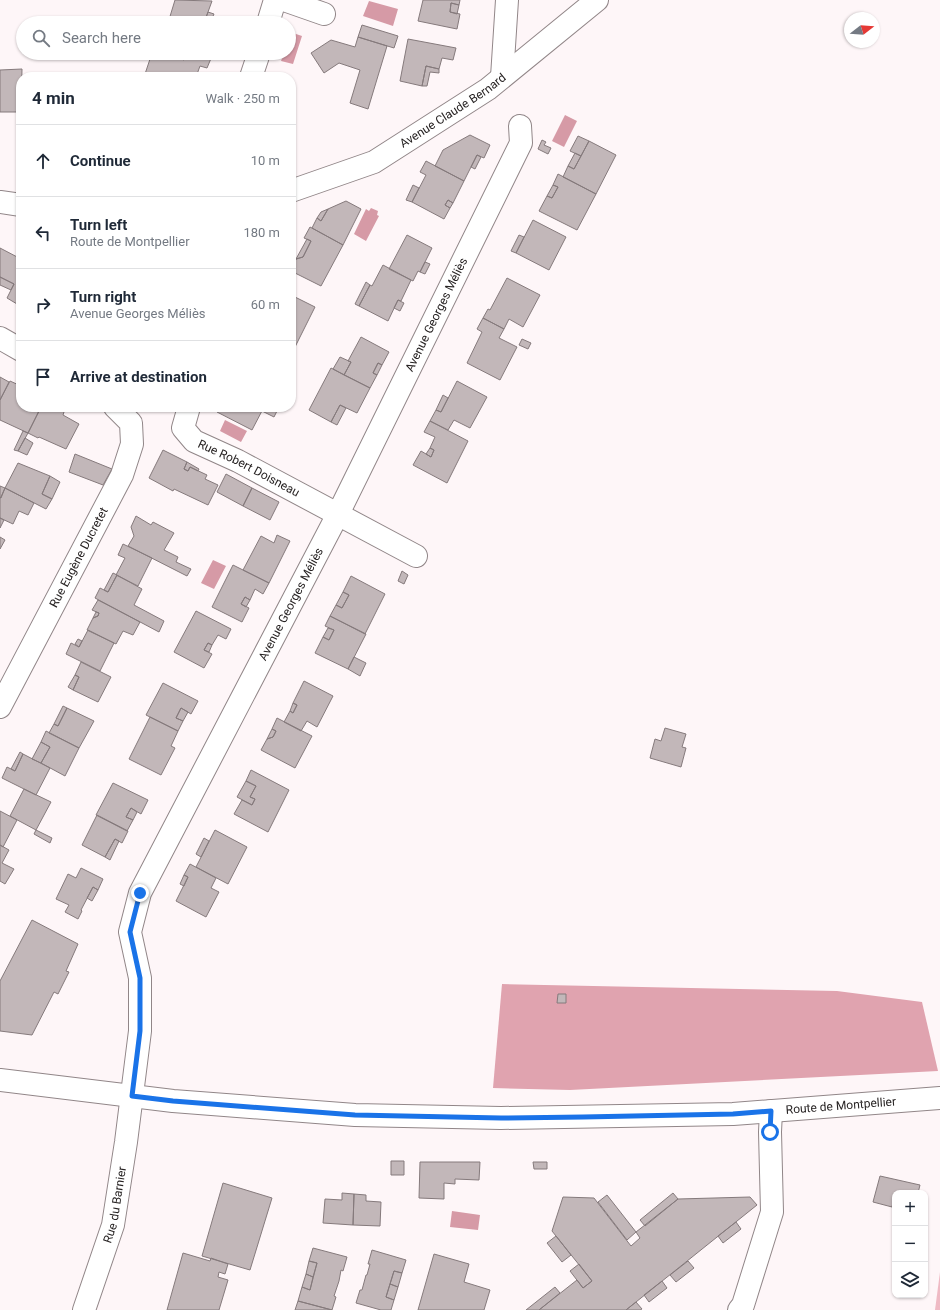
<!DOCTYPE html>
<meta charset="utf-8">
<style>
:root{--surface:#fff;--page:#f6f6f7;--text:#1f2937;--muted:#747a83;--line:#e0e1e3}
body{margin:0;font-family:Roboto,sans-serif;background:var(--page);color:var(--text)}
.controls{position:absolute;right:12px;bottom:12px;display:grid;overflow:hidden;border-radius:8px;box-shadow:0 1px 3px #0004}
.controls button{width:36px;height:36px;display:grid;place-items:center;padding:0;border:0;border-bottom:1px solid var(--line);background:var(--surface);color:var(--text);font:20px sans-serif}
.compass{position:absolute;left:844px;top:12px;width:36px;height:36px;border-radius:50%;background:var(--surface);box-shadow:0 1px 3px #0004;rotate:73deg}
.stop{position:absolute;width:12px;height:12px;margin:-9px;border:3px solid #1a73e8;border-radius:50%;background:#fff}
.stop.end{background:#1a73e8;border-color:#fff;box-shadow:0 1px 4px #0008}
.list{margin:0;padding:0;list-style:none}
h2{display:flex;justify-content:space-between;align-items:center;height:52px;margin:0;padding:0 16px;font-size:17px}
h2 small{font-size:13px;font-weight:400;color:var(--muted)}
.list li{display:grid;grid-template-columns:26px 1fr auto;gap:12px;align-items:center;box-sizing:border-box;height:72px;padding:0 16px;border-top:1px solid var(--line)}
.list b{display:block;font-size:15px;white-space:nowrap}
.list p{margin:0;font-size:13px;white-space:nowrap;color:var(--muted)}
.list em{font-size:13px;font-style:normal;color:var(--muted)}
.icon{flex:none;width:22px;height:22px;fill:none;stroke:currentColor;stroke-width:2;stroke-linecap:round;stroke-linejoin:round}
.map{position:relative;flex:none;width:940px;height:1310px;overflow:hidden}
.search{position:absolute;background:var(--surface);box-shadow:0 1px 3px #0004;left:16px;top:16px;width:280px;height:44px;display:flex;align-items:center;gap:10px;box-sizing:border-box;padding:0 14px;border-radius:22px;color:var(--muted);font-size:15px}
.panel{position:absolute;background:var(--surface);box-shadow:0 1px 3px #0004;left:16px;top:72px;width:280px;height:340px;border-radius:16px}
.map>svg:first-child{display:block}
.green{fill:#efbac4}
.forest{fill:#e0a3af}
.water{fill:#d69aa6}
.building{fill:#c2b7b9;stroke:#857a7c}
.lines{fill:none;stroke-linecap:round;stroke-linejoin:round}
.minor-casing{stroke:#918688;stroke-width:24}
.major-casing{stroke:#918688;stroke-width:24}
.minor{stroke:#fff;stroke-width:22}
.major{stroke:#fff;stroke-width:22}
.route{stroke:#1a73e8;stroke-width:5}
.labels{text-anchor:middle;dominant-baseline:central;stroke-width:4;stroke-linejoin:round;paint-order:stroke}
.street-label{font-size:12px;fill:#272323;stroke:#fff}
</style>
<div class="map">
<svg width="940" height="1310" viewBox="0 0 940 1310">
<rect width="100%" height="100%" fill="#fef6f8"/>
<path class="green" d="M 940,1272 L 940,1310 L 935,1310 Z"/>
<path class="forest" d="M 502,984 L 837,991 L 922,1002 L 938,1071 L 570,1090 L 493,1088 Z"/>
<path class="water" d="M 369,1 L 398,9 L 393,26 L 363,16 Z
M 290,32 L 302,36 L 293,64 L 281,61 L 284,53 L 289,53 L 289,36 Z
M 565,115 L 577,121 L 564,147 L 552,141 Z
M 371,208 L 378,211 L 377,215 L 379,216 L 366,241 L 354,234 L 366,209 L 369,211 Z
M 225,420 L 247,431 L 241,442 L 220,431 Z
M 213,560 L 226,566 L 214,589 L 201,583 Z
M 452,1211 L 480,1215 L 478,1230 L 450,1227 Z"/>
<path class="building" d="M 175,0 L 212,1 L 204,23 L 168,23 Z
M 423,0 L 460,0 L 459,5 L 451,3 L 450,12 L 460,14 L 457,29 L 418,21 Z
M 451,3 L 459,5 L 457,14 L 450,12 Z
M 208,12 L 214,14 L 210,23 L 204,23 Z
M 362,25 L 398,36 L 394,48 L 358,37 Z
M 358,37 L 387,46 L 368,109 L 350,103 L 360,70 L 339,63 L 324,73 L 311,53 L 331,40 L 355,47 Z
M 408,39 L 456,48 L 453,60 L 442,58 L 439,69 L 426,66 L 422,86 L 400,81 Z
M 152,53 L 163,53 L 184,60 L 186,53 L 203,53 L 212,56 L 207,68 L 200,66 L 196,77 L 144,77 Z
M 426,66 L 439,69 L 439,73 L 430,72 L 427,86 L 422,86 Z
M 22,69 L 21,112 L 0,112 L 0,70 Z
M 470,135 L 490,145 L 484,158 L 477,155 L 464,181 L 435,166 L 443,150 Z
M 578,136 L 589,141 L 581,156 L 570,151 Z
M 542,140 L 546,142 L 544,145 L 551,148 L 548,154 L 538,149 Z
M 589,141 L 616,155 L 596,194 L 563,177 L 568,166 L 574,169 Z
M 575,153 L 581,156 L 574,169 L 568,166 Z
M 477,155 L 481,157 L 475,169 L 471,167 Z
M 426,161 L 464,181 L 453,203 L 448,200 L 445,205 L 450,208 L 444,219 L 412,202 L 426,175 L 420,172 Z
M 558,174 L 596,194 L 577,230 L 539,211 L 547,196 L 552,198 L 558,187 L 553,185 Z
M 413,185 L 419,188 L 412,202 L 406,200 Z
M 553,185 L 558,187 L 552,198 L 547,196 Z
M 448,200 L 453,203 L 450,208 L 445,205 Z
M 346,201 L 361,209 L 343,245 L 312,228 L 317,218 L 321,221 L 328,209 Z
M 328,209 L 321,221 L 317,218 L 321,212 Z
M 533,220 L 566,237 L 549,270 L 516,253 Z
M 310,227 L 343,245 L 321,286 L 291,271 L 296,259 L 303,257 L 311,241 L 304,238 Z
M 407,235 L 432,248 L 420,272 L 418,271 L 413,281 L 389,269 Z
M 519,235 L 524,237 L 516,253 L 511,251 Z
M 307,239 L 311,241 L 303,257 L 296,259 Z
M 0,248 L 21,259 L 21,297 L 17,304 L 7,298 L 14,284 L 0,277 Z
M 425,262 L 430,264 L 425,274 L 420,272 Z
M 383,265 L 411,280 L 401,301 L 398,300 L 388,321 L 359,306 L 370,285 L 372,286 Z
M 0,277 L 14,284 L 11,290 L 0,285 Z
M 507,278 L 540,295 L 523,327 L 509,319 L 504,329 L 483,318 L 488,309 L 490,310 Z
M 366,282 L 370,285 L 359,306 L 355,304 Z
M 291,295 L 315,307 L 294,349 L 291,347 Z
M 21,297 L 21,306 L 17,304 Z
M 398,300 L 404,303 L 400,311 L 394,308 Z
M 483,318 L 504,329 L 499,338 L 517,347 L 500,380 L 467,363 L 482,332 L 477,329 Z
M 361,337 L 389,352 L 382,365 L 378,363 L 373,373 L 377,375 L 370,388 L 344,375 L 351,362 L 348,361 Z
M 522,339 L 531,343 L 528,349 L 519,345 Z
M 340,357 L 351,362 L 344,375 L 333,369 Z
M 378,363 L 382,365 L 377,375 L 373,373 Z
M 331,368 L 370,388 L 357,413 L 340,405 L 331,422 L 309,410 Z
M 0,377 L 9,382 L 0,400 Z
M 10,381 L 21,386 L 21,407 L 41,407 L 28,433 L 0,420 L 0,400 Z
M 457,381 L 487,397 L 470,428 L 454,420 L 448,430 L 430,421 L 436,410 L 441,412 Z
M 443,395 L 448,398 L 441,412 L 436,410 Z
M 340,405 L 346,408 L 337,425 L 331,422 Z
M 41,407 L 55,407 L 64,412 L 63,415 L 79,424 L 66,449 L 39,437 L 38,438 L 28,433 Z
M 219,407 L 264,407 L 252,430 L 217,412 Z
M 264,407 L 279,407 L 274,417 L 262,411 Z
M 430,421 L 468,441 L 447,483 L 413,465 L 421,451 L 431,457 L 434,450 L 430,448 L 435,437 L 424,432 Z
M 23,431 L 28,433 L 18,451 L 14,450 Z
M 25,438 L 33,443 L 27,455 L 18,451 Z
M 430,448 L 434,450 L 431,457 L 426,454 Z
M 163,450 L 187,462 L 184,469 L 188,471 L 190,467 L 207,475 L 205,479 L 218,485 L 208,505 L 174,489 L 173,491 L 149,478 Z
M 75,454 L 112,469 L 103,485 L 69,472 Z
M 187,462 L 199,469 L 198,471 L 190,467 L 188,471 L 184,469 Z
M 18,463 L 50,476 L 42,494 L 52,499 L 46,509 L 5,488 Z
M 226,474 L 252,488 L 243,506 L 217,492 Z
M 50,476 L 60,482 L 52,499 L 42,494 Z
M 0,486 L 5,488 L 1,498 L 0,497 Z
M 5,488 L 34,503 L 28,515 L 19,511 L 13,524 L 0,518 L 0,499 Z
M 252,488 L 279,502 L 270,520 L 243,506 Z
M 136,516 L 151,525 L 153,522 L 174,533 L 164,550 L 178,557 L 176,562 L 191,569 L 187,576 L 128,546 L 134,536 L 131,527 Z
M 0,518 L 4,520 L 0,528 Z
M 277,535 L 290,541 L 269,583 L 243,570 L 261,536 L 274,543 Z
M 0,537 L 5,540 L 0,549 Z
M 123,544 L 152,558 L 138,586 L 116,575 L 125,558 L 118,555 Z
M 233,565 L 269,583 L 263,594 L 255,589 L 250,600 L 245,597 L 241,604 L 249,608 L 242,622 L 212,607 Z
M 402,571 L 408,575 L 404,584 L 398,581 Z
M 113,573 L 117,575 L 108,592 L 104,590 Z
M 117,575 L 142,589 L 134,605 L 164,621 L 159,632 L 95,598 L 100,588 L 108,592 Z
M 351,576 L 385,594 L 365,634 L 330,616 L 336,605 L 342,608 L 349,595 L 343,592 Z
M 343,592 L 349,595 L 342,608 L 336,605 Z
M 245,597 L 250,600 L 246,607 L 241,604 Z
M 98,600 L 140,622 L 133,635 L 123,631 L 116,644 L 87,630 L 93,618 L 98,616 L 99,613 L 92,610 Z
M 196,611 L 231,629 L 226,639 L 218,635 L 212,645 L 208,643 L 204,650 L 212,654 L 204,668 L 174,652 Z
M 96,612 L 99,613 L 98,616 L 93,618 Z
M 330,616 L 366,634 L 348,669 L 315,653 L 323,637 L 329,640 L 334,630 L 325,626 Z
M 328,628 L 334,630 L 329,640 L 323,637 Z
M 88,630 L 114,643 L 100,671 L 66,654 L 71,643 L 79,647 Z
M 78,639 L 82,641 L 79,647 L 75,644 Z
M 208,643 L 212,645 L 209,652 L 204,650 Z
M 354,657 L 366,663 L 360,676 L 348,669 Z
M 81,662 L 111,677 L 98,702 L 73,690 L 79,677 L 75,675 Z
M 75,675 L 79,677 L 73,690 L 68,687 Z
M 304,681 L 333,696 L 317,727 L 307,721 L 301,731 L 284,722 L 290,711 L 293,713 L 297,705 L 293,703 Z
M 163,683 L 198,701 L 191,714 L 181,708 L 176,718 L 183,721 L 178,731 L 146,715 Z
M 293,703 L 297,705 L 293,713 L 290,711 Z
M 63,706 L 67,708 L 58,726 L 54,724 Z
M 67,708 L 94,721 L 79,748 L 49,733 L 54,724 L 58,726 Z
M 181,708 L 188,712 L 183,721 L 176,718 Z
M 150,717 L 178,731 L 171,746 L 175,748 L 161,775 L 129,759 Z
M 277,718 L 312,736 L 295,768 L 261,750 L 267,739 L 273,737 L 276,731 L 272,729 Z
M 665,728 L 686,734 L 682,747 L 686,748 L 681,767 L 650,758 L 655,739 L 661,741 Z
M 272,729 L 276,731 L 273,737 L 267,739 Z
M 46,731 L 79,748 L 65,776 L 41,763 L 50,747 L 41,742 Z
M 41,742 L 50,747 L 41,763 L 32,759 Z
M 20,752 L 23,754 L 15,771 L 11,769 Z
M 23,754 L 50,768 L 36,795 L 2,778 L 7,767 L 15,771 Z
M 251,770 L 289,790 L 268,832 L 234,814 L 242,800 L 252,805 L 255,799 L 250,797 L 256,786 L 246,781 Z
M 246,781 L 256,786 L 250,797 L 255,799 L 252,805 L 237,797 Z
M 113,783 L 148,800 L 141,814 L 131,808 L 126,817 L 133,820 L 127,831 L 96,815 Z
M 24,789 L 51,802 L 36,830 L 10,816 Z
M 131,808 L 137,812 L 133,820 L 126,817 Z
M 0,811 L 17,820 L 3,847 L 0,845 Z
M 97,815 L 128,831 L 122,843 L 115,839 L 105,857 L 82,845 Z
M 36,830 L 52,838 L 50,843 L 34,834 Z
M 215,830 L 247,847 L 228,884 L 196,867 Z
M 204,838 L 209,841 L 201,857 L 196,854 Z
M 115,839 L 119,841 L 110,860 L 105,857 Z
M 0,845 L 9,850 L 2,863 L 14,869 L 5,884 L 0,881 Z
M 190,864 L 216,878 L 211,888 L 219,892 L 206,917 L 176,901 L 188,877 L 184,875 Z
M 81,868 L 103,879 L 98,890 L 93,887 L 81,910 L 82,911 L 78,919 L 65,912 L 69,905 L 56,899 L 68,874 L 76,878 Z
M 184,875 L 188,877 L 184,886 L 180,884 Z
M 93,887 L 98,890 L 92,901 L 87,898 Z
M 32,920 L 78,944 L 66,971 L 69,972 L 58,994 L 54,992 L 32,1035 L 0,1031 L 0,981 Z
M 558,994 L 566,994 L 566,1003 L 557,1003 Z
M 391,1161 L 404,1161 L 404,1175 L 391,1175 Z
M 420,1162 L 480,1162 L 479,1180 L 455,1179 L 455,1184 L 444,1183 L 444,1199 L 419,1198 Z
M 533,1162 L 547,1162 L 547,1169 L 534,1169 Z
M 880,1176 L 920,1185 L 918,1193 L 895,1193 L 892,1207 L 873,1202 Z
M 223,1183 L 272,1198 L 250,1270 L 202,1256 Z
M 342,1193 L 354,1194 L 353,1225 L 323,1223 L 325,1199 L 342,1200 Z
M 673,1193 L 678,1199 L 645,1226 L 640,1220 Z
M 354,1194 L 366,1195 L 366,1201 L 381,1202 L 380,1226 L 353,1225 Z
M 607,1195 L 636,1232 L 627,1240 L 598,1202 Z
M 563,1197 L 594,1198 L 631,1246 L 640,1238 L 636,1232 L 678,1199 L 750,1197 L 757,1205 L 626,1310 L 539,1310 L 577,1280 L 583,1288 L 592,1281 L 552,1231 Z
M 736,1222 L 741,1229 L 723,1243 L 718,1236 Z
M 556,1236 L 571,1255 L 562,1262 L 547,1243 Z
M 313,1248 L 347,1257 L 343,1271 L 341,1270 L 339,1281 L 334,1296 L 336,1297 L 332,1310 L 298,1301 L 302,1287 L 310,1290 L 317,1263 L 309,1261 Z
M 372,1250 L 406,1260 L 402,1273 L 394,1271 L 386,1297 L 394,1300 L 391,1310 L 381,1310 L 356,1303 L 360,1290 L 362,1290 L 366,1275 L 367,1275 L 370,1264 L 368,1264 Z
M 183,1253 L 210,1261 L 211,1258 L 228,1264 L 225,1274 L 219,1272 L 218,1277 L 228,1280 L 219,1310 L 167,1310 Z
M 434,1254 L 469,1264 L 464,1282 L 490,1290 L 484,1310 L 418,1310 Z
M 309,1261 L 317,1263 L 313,1277 L 306,1274 Z
M 688,1261 L 694,1268 L 676,1282 L 670,1275 Z
M 579,1264 L 592,1281 L 583,1288 L 570,1271 Z
M 394,1271 L 402,1273 L 398,1287 L 390,1284 Z
M 306,1274 L 313,1277 L 310,1290 L 302,1287 Z
M 662,1281 L 667,1288 L 649,1302 L 644,1295 Z
M 390,1284 L 398,1287 L 394,1300 L 386,1297 Z
M 555,1287 L 560,1293 L 539,1310 L 526,1310 Z
M 298,1301 L 332,1310 L 295,1310 Z
M 636,1302 L 642,1309 L 640,1310 L 626,1310 Z"/>
<g class="lines">
<g class="minor-casing">
<g id="minor">
<path d="M 284,0 L 324,14"/>
<path d="M 268,23 L 275,0"/>
<path d="M 251,77 L 259,53"/>
<path d="M 502,77 L 507,0"/>
<path id="s1" d="M 291,191 L 374,162 L 488,89 L 597,0"/>
<path d="M 0,202 L 21,205"/>
<path d="M 0,338 L 21,350"/>
<path id="s2" d="M 189,407 L 183,428 L 194,441 L 238,461 L 416,556"/>
<path id="s3" d="M 0,707 L 122,475 L 132,444 L 131,423 L 115,407"/>
<path id="s4" d="M 84,1310 L 113,1225 L 126,1142 L 140,1031 L 140,978 L 130,932 L 140,893 L 338,514 L 521,143 L 520,126"/>
<path d="M 739,1310 L 743,1305 L 772,1212 L 770,1132 L 771,1111"/>
</g>
</g>
<g class="major-casing">
<g id="major">
<path id="s5" d="M 0,1080 L 173,1101 L 355,1115 L 501,1118 L 733,1114 L 940,1098"/>
</g>
</g>
<use href="#minor" class="minor"/>
<use href="#major" class="major"/>
</g>
<g class="lines">
<path class="route" d="M 140,893 L 130,932 L 140,978 L 140,1031 L 132,1096 L 173,1101 L 355,1115 L 501,1118 L 583,1117 L 733,1114 L 771,1111 L 770,1132"/>
</g>
<g class="labels">
<g class="street-label">
<text stroke="none"><textPath href="#s1" startOffset="182">Avenue Claude Bernard</textPath></text>
<text stroke="none"><textPath href="#s4" startOffset="1076">Avenue Georges Méliès</textPath></text>
<text stroke="none"><textPath href="#s2" startOffset="100">Rue Robert Doisneau</textPath></text>
<text stroke="none"><textPath href="#s3" startOffset="169">Rue Eugène Ducretet</textPath></text>
<text stroke="none"><textPath href="#s4" startOffset="752">Avenue Georges Méliès</textPath></text>
<text stroke="none"><textPath href="#s5" startOffset="843">Route de Montpellier</textPath></text>
<text stroke="none"><textPath href="#s4" startOffset="110">Rue du Barnier</textPath></text>
</g>
</g>
</svg>
<div class="controls">
<button>+</button>
<button>−</button>
<button><svg class="icon" aria-label="layers" viewBox="0 0 24 24"><path d="M12 4l9 5-9 5-9-5zM3 14l9 5 9-5"/></svg></button>
</div>
<svg class="compass" viewBox="-18 -18 36 36"><path d="M0-13l5 13h-10z" fill="#e53935"/><path d="M0 13l5-13h-10z" fill="#747a83"/></svg>
<div class="stop" style="left:770px;top:1132px"></div>
<div class="stop end" style="left:140px;top:893px"></div>
<div class="search"><svg class="icon" aria-label="search" viewBox="0 0 24 24"><circle cx="10" cy="10" r="6"/><path d="M15 15l6 6"/></svg>Search here</div>
<section class="panel">
<h2>4 min<small>Walk · 250 m</small></h2>
<ul class="list">
<li><svg class="icon" aria-label="ahead" viewBox="0 0 24 24"><path d="M12 20V5M6 11l6-6 6 6"/></svg><div><b>Continue</b></div><em>10 m</em></li>
<li><svg class="icon" aria-label="left" viewBox="0 0 24 24"><path d="M17 20v-9H6M10 6l-5 5 5 5"/></svg><div><b>Turn left</b><p>Route de Montpellier</p></div><em>180 m</em></li>
<li><svg class="icon" aria-label="right" viewBox="0 0 24 24"><path d="M7 20v-9h11M14 6l5 5-5 5"/></svg><div><b>Turn right</b><p>Avenue Georges Méliès</p></div><em>60 m</em></li>
<li><svg class="icon" aria-label="arrive" viewBox="0 0 24 24"><path d="M6 21V4h12l-3 4 3 4H6"/></svg><div><b>Arrive at destination</b></div></li>
</ul>
</section>
</div>
